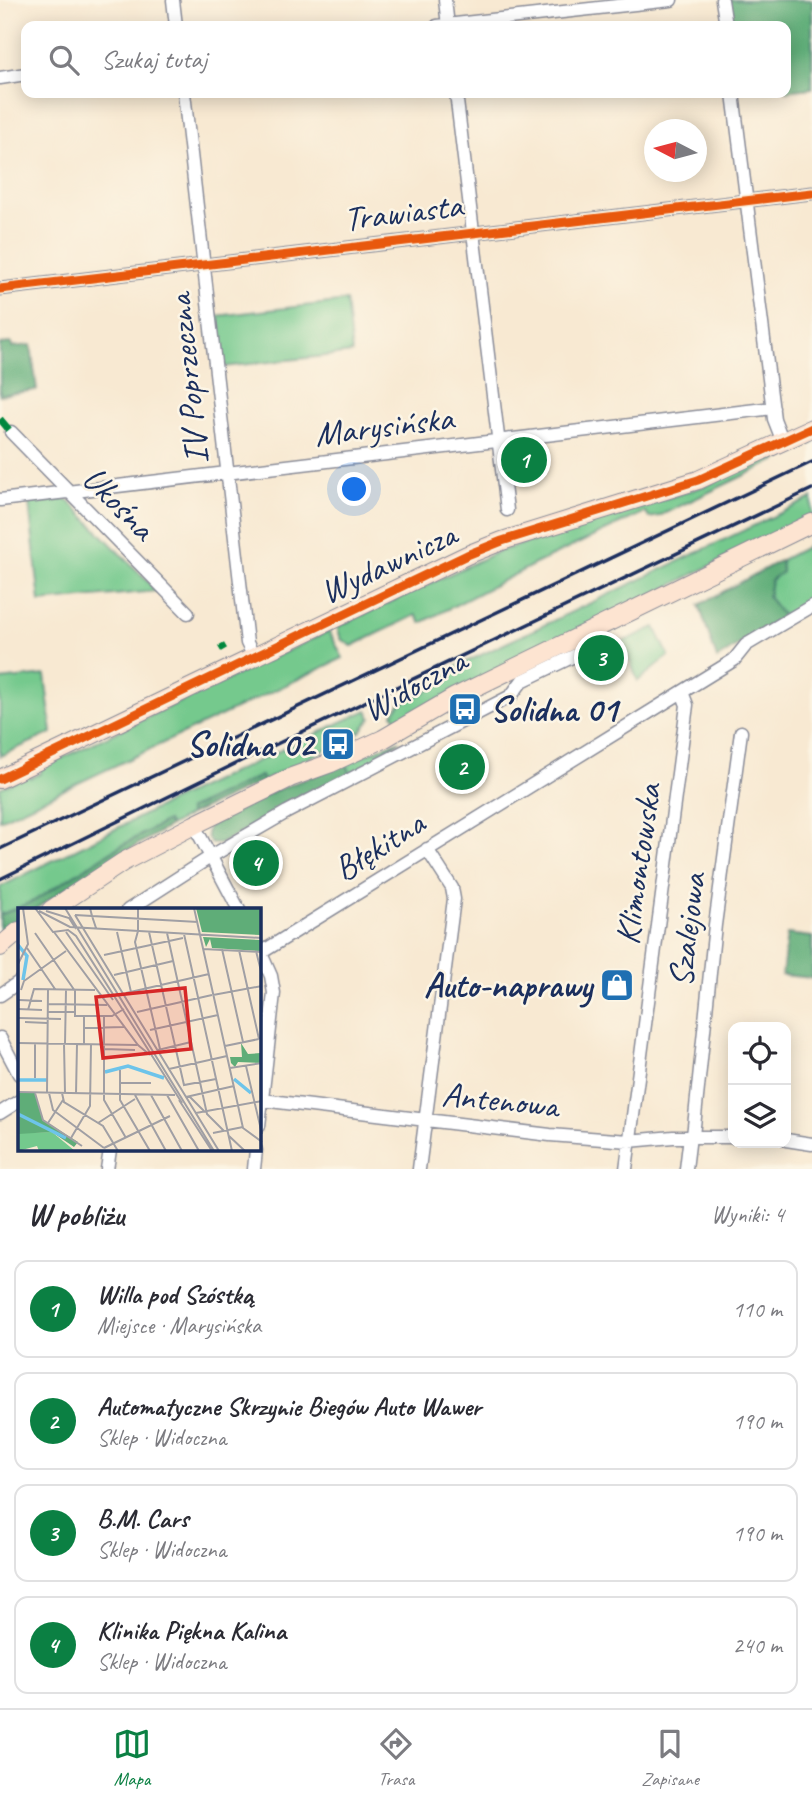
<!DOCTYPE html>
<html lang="pl">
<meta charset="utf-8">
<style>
:root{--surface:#fff;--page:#f2f2f3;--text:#2b2b33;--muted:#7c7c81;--line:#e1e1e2;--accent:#0b8043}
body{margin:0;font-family:Caveat,sans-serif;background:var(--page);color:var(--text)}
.controls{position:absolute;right:21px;bottom:21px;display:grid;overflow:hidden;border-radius:14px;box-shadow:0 4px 18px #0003}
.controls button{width:63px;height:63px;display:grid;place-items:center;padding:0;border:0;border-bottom:2px solid var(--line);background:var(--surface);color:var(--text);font:35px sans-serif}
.compass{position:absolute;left:644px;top:119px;width:63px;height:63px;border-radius:50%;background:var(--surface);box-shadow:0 4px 18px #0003;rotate:276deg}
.you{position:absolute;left:355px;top:490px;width:24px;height:24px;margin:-18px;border:5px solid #fff;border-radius:50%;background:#1a73e8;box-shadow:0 0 0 10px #1a73e833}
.badge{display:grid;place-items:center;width:46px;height:46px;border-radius:50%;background:var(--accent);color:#fff;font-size:23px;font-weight:700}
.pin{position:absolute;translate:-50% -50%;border:4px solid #fff;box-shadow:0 2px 7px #0006}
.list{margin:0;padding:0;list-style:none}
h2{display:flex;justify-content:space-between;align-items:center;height:91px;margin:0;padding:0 28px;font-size:30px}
h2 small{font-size:23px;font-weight:400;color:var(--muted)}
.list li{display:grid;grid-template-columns:46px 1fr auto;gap:21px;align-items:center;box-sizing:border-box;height:98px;margin:0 14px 14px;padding:0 14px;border:2px solid var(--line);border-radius:14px}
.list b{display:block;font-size:26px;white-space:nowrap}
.list p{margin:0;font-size:23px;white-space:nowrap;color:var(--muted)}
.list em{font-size:23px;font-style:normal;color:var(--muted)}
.icon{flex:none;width:38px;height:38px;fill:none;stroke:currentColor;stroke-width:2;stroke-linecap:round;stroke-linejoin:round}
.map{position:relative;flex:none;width:812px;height:1169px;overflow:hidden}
.search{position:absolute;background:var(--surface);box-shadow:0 4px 18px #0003;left:21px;right:21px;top:21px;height:77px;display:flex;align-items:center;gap:18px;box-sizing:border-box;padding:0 24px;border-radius:14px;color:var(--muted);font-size:26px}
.sheet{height:539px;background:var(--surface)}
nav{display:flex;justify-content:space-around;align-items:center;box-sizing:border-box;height:98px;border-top:2px solid var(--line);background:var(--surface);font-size:19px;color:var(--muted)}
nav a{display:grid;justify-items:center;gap:4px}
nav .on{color:var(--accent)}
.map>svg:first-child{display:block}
.green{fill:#74c98d;stroke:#487c76;stroke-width:2}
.forest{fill:#5fad78;stroke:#3d6e6b;stroke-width:2}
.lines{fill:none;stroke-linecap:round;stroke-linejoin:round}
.street-casing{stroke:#8a8c98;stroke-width:15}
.secondary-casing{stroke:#8a8c98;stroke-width:20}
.street{stroke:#fff;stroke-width:12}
.secondary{stroke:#fde4d1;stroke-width:18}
.rail{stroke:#1b2f5e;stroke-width:3.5}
.quiet{stroke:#00873e;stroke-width:7;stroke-dasharray:14 7;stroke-linecap:butt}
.cycleway-casing{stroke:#fcf5e5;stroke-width:13}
.cycleway{stroke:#e8590c;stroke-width:9}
.labels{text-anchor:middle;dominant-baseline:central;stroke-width:5;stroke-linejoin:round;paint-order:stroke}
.street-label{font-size:35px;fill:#1b2f5e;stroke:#fcf5e5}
.poi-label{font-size:35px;font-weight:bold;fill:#1b2f5e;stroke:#fcf5e5;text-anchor:end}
.inset-river{fill:none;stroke:#6dc4ea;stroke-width:3.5}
.inset-road{fill:none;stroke:#a09fa4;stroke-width:2}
.view{fill:#d62828;fill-opacity:0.15;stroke:#d62828;stroke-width:3.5}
.inset-edge{fill:none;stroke:#1b2f5e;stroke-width:3.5}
</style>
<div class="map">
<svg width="812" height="1169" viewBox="0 0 812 1169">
<rect width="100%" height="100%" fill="#fcf5e5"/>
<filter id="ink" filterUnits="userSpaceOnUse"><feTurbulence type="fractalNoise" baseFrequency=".0143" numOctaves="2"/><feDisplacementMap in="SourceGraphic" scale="14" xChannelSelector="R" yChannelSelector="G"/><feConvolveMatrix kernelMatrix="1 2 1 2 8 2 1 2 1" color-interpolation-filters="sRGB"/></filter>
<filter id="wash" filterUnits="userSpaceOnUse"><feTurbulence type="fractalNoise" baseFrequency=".00686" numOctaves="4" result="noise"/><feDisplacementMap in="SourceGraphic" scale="28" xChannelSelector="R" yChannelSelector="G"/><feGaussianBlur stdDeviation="1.57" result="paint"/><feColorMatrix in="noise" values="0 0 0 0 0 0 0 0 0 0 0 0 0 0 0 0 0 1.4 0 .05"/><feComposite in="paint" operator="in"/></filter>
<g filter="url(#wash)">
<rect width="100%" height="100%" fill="#f8e9d2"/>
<path class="green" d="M 346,301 L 352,353 L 223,367 L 217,316 Z
M 812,436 L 812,443 L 659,516 L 649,518 L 645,512 L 533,565 L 421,623 L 416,615 L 352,646 L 341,639 L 337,627 L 497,552 L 708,485 Z
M 812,498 L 812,515 L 398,722 L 393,714 L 400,704 L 448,681 L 445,672 Z
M 66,499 L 67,499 L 157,591 L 40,602 L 29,503 Z
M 812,544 L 812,602 L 783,616 L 768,597 L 771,580 L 782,572 L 781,560 Z
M 655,627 L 669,656 L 638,681 L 622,642 Z
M 329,631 L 343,658 L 0,820 L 0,788 L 27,775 L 30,778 L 41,773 L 41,768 Z
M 45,675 L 52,733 L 0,756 L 0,680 Z
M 367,710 L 371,718 L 361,731 L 353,736 L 263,781 L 260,776 L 189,810 L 190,815 L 170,826 L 167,821 L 115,849 L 34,901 L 0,915 L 0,887 L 165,804 Z
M 398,741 L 399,742 L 386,750 L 388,755 L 351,774 L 346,763 Z"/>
<path class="forest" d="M 729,0 L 812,0 L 812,88 L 786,91 L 786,26 L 730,26 L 727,4 Z
M 12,343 L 12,347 L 31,345 L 37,390 L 0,395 L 0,344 Z
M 781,560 L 782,572 L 771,580 L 768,597 L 783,616 L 717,659 L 699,605 Z
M 346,763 L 351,774 L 220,844 L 212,844 C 206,838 206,835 208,827 L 274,791 Z
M 261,776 L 263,781 L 190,815 L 188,810 Z
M 167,821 L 170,826 L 90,872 L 34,910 L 19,910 L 19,920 L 2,931 L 0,929 L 0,915 L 34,901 L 115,849 Z
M 787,934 L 812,937 L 812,978 L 782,975 Z"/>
</g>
<g filter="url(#ink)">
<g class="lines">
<g class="street-casing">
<path id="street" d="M 173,0 L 176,26
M 445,0 L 448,26
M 722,0 L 726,26
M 437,26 L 671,0
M 0,78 L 26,74
M 184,93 L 247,643 L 254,657
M 456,93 L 507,510
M 733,93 L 774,419 L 783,442
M 0,289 L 812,193
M 11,432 L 188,613
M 0,500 L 773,408
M 194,825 L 239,910
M 128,910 L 215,854 L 287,812 L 511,696 L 522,681 L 578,654
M 259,949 L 271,976 L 274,993 L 259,1126
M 259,954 L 682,692 L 734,660 L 746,645 L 812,606
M 0,995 L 19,982
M 0,1038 L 19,1074
M 262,1100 L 550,1135 L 629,1141 L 673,1137 L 733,1137
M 0,1113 L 19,1101
M 693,1136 L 715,925 L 741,732
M 786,1140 L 812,1144
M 107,1169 L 110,1150
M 254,1169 L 256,1150
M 419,1169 L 454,899 L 452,888 L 427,849
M 626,1169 L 687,705 L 682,692
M 686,1169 L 690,1136"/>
</g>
<g class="secondary-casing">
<path id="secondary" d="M 0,779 L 467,555 L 502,541 L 698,480 L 812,428
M 51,910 L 123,862 L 194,825 L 292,777 L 331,763 L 383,739 L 455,697 L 812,523
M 0,947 L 19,931"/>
</g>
<use href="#street" class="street"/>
<use href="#secondary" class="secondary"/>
<path class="rail" d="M 0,849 L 812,462
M 0,879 L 241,761 L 812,489"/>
<path class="quiet" d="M 0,419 L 11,432
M 221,645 L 224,650"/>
<g class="cycleway-casing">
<path id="cycleway" d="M 0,289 L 812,193
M 0,779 L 467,555 L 502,541 L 698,480 L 812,428"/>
</g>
<use href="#cycleway" class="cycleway"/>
</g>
</g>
<defs>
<g id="bus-square" transform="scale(1.75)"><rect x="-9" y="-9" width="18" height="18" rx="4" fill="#1f6fb2" stroke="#fcf5e5"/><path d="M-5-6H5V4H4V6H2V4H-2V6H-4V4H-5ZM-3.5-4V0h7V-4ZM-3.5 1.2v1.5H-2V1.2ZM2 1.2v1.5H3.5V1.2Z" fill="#fff"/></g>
<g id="shop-square" transform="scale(1.75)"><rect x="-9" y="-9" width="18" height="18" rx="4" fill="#1f6fb2" stroke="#fcf5e5"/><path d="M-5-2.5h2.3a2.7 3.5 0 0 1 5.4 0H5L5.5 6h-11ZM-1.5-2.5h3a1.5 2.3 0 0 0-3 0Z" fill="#fff"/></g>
</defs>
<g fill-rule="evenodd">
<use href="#bus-square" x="465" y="709"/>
<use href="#bus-square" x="338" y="744"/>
<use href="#shop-square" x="617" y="985"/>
</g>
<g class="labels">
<g class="street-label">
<text transform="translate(403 212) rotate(-7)">Trawiasta</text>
<text transform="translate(188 379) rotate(-96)">IV Poprzeczna</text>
<text transform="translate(384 426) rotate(-7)">Marysińska</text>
<text transform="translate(119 503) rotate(46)">Ukośna</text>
<text transform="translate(388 563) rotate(-25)">Wydawnicza</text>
<text transform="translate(414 685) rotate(-29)">Widoczna</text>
<text transform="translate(379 846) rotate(-32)">Błękitna</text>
<text transform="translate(638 864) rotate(-82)">Klimontowska</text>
<text transform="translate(687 930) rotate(-83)">Szalejowa</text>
<text transform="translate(500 1100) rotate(6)">Antenowa</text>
</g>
<g class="poi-label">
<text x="490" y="709" text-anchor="start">Solidna 01</text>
<text x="314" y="744">Solidna 02</text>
<text x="592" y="985">Auto-naprawy</text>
</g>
</g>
<g transform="translate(18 908)">
<rect width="243" height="243" fill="#f8e9d2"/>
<path d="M 34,224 L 57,243 L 21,243 L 19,238 L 0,243 L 0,225 Z" fill="#74c98d"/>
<path d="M 178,0 L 243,0 L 243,27 L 184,24 ZM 185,29 L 243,32 L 243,39 L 242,43 L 194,40 L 192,31 L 188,39 ZM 223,135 L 230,146 L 243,145 L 243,155 L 220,154 L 217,159 L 213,155 L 212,149 L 224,149 ZM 0,184 L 17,185 L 25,212 L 60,234 L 56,239 L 34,224 L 0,226 Z" fill="#5fad78"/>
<path class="inset-river" d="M 0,37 L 9,48 L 5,72M 87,164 L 110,158 L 146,170M 216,171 L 233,185M 0,172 L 29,172M 0,206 L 48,230"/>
<path class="inset-road" d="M 17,0 L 35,24 L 50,22 L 58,28 L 164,195M 47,0 L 196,243M 72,0 L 74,8 L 180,14M 176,0 L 225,220 L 244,234M 21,3 L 52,19 L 244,30M 28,3 L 51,10 L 58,21M 57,7 L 201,243M 57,7 L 74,8 L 78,20M 120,22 L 120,0M 120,23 L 117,34 L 142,141M 36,24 L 120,137 L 132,147M 48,24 L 95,92M 99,24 L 113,84M 131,24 L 166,177 L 198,171M 17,25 L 57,83 L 57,108 L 94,108 L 106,101M 149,25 L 189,206 L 206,223M 166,26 L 214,243M 9,40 L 37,81M 185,41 L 244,44M 204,41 L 225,134M 221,42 L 241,131M 238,43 L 244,67M 86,47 L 165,30M 0,56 L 10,36 L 5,0M 96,67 L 155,53M 3,82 L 6,73 L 48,43M 108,85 L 191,66M 195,87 L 244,78M 1,92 L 24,93M 29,96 L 89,97M 0,101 L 24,102M 10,102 L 16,81 L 77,82M 29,104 L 57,104M 119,104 L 194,87M 86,108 L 86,192 L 108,230M 0,110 L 43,111M 7,114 L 29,115M 66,120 L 106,119M 132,122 L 200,107M 0,135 L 119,137M 46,136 L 47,185M 47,136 L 48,82M 66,136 L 66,108M 207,138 L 241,131M 86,141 L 117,142M 140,142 L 173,134M 228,158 L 244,226M 212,160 L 244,155M 151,161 L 209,148M 102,162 L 102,192 L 132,243M 17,170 L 17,135M 102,175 L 133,175M 0,184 L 157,187M 17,185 L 25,212 L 64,238M 29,185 L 30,81M 31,185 L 35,202 L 86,240M 44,185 L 46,194 L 85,218 L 100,243M 58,186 L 59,136M 117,187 L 148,243M 133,187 L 164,243M 149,187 L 181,243M 171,188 L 186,203M 168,189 L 216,178M 161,192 L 194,243M 178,205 L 244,193M 30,215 L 45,192M 80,215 L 117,191M 195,225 L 225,219M 211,228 L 227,243M 53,230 L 72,198 L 73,136M 86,240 L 152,208"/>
<path class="view" d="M 167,80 L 173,141 L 85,150 L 78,89 Z"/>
<rect width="243" height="243" class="inset-edge"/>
</g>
</svg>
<div class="controls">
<button><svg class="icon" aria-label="locate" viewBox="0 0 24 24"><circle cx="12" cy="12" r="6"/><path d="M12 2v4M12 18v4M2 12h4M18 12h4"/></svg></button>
<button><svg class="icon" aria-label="layers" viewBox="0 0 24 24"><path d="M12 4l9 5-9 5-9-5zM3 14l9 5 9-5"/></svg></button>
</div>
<svg class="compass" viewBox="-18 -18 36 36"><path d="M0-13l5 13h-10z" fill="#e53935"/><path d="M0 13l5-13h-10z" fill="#7c7c81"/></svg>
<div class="you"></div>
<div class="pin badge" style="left:524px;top:460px">1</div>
<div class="pin badge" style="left:462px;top:767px">2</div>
<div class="pin badge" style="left:601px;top:658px">3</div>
<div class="pin badge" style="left:256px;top:863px">4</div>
<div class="search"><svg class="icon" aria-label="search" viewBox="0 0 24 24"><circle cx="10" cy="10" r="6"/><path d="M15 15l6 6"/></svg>Szukaj tutaj</div>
</div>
<section class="sheet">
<h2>W pobliżu<small>Wyniki: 4</small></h2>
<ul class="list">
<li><span class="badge">1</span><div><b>Willa pod Szóstką</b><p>Miejsce · Marysińska</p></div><em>110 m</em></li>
<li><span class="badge">2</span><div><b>Automatyczne Skrzynie Biegów Auto Wawer</b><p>Sklep · Widoczna</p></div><em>190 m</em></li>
<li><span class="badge">3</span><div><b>B.M. Cars</b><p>Sklep · Widoczna</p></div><em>190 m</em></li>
<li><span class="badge">4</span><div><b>Klinika Piękna Kalina</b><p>Sklep · Widoczna</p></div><em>240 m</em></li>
</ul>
</section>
<nav>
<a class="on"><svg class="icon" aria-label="map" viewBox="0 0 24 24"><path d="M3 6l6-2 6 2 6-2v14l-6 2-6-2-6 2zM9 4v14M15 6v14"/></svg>Mapa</a>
<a><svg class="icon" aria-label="directions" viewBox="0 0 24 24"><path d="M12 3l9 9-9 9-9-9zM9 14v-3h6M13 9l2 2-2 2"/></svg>Trasa</a>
<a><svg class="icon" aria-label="saved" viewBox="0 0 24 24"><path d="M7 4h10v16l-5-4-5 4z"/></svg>Zapisane</a>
</nav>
